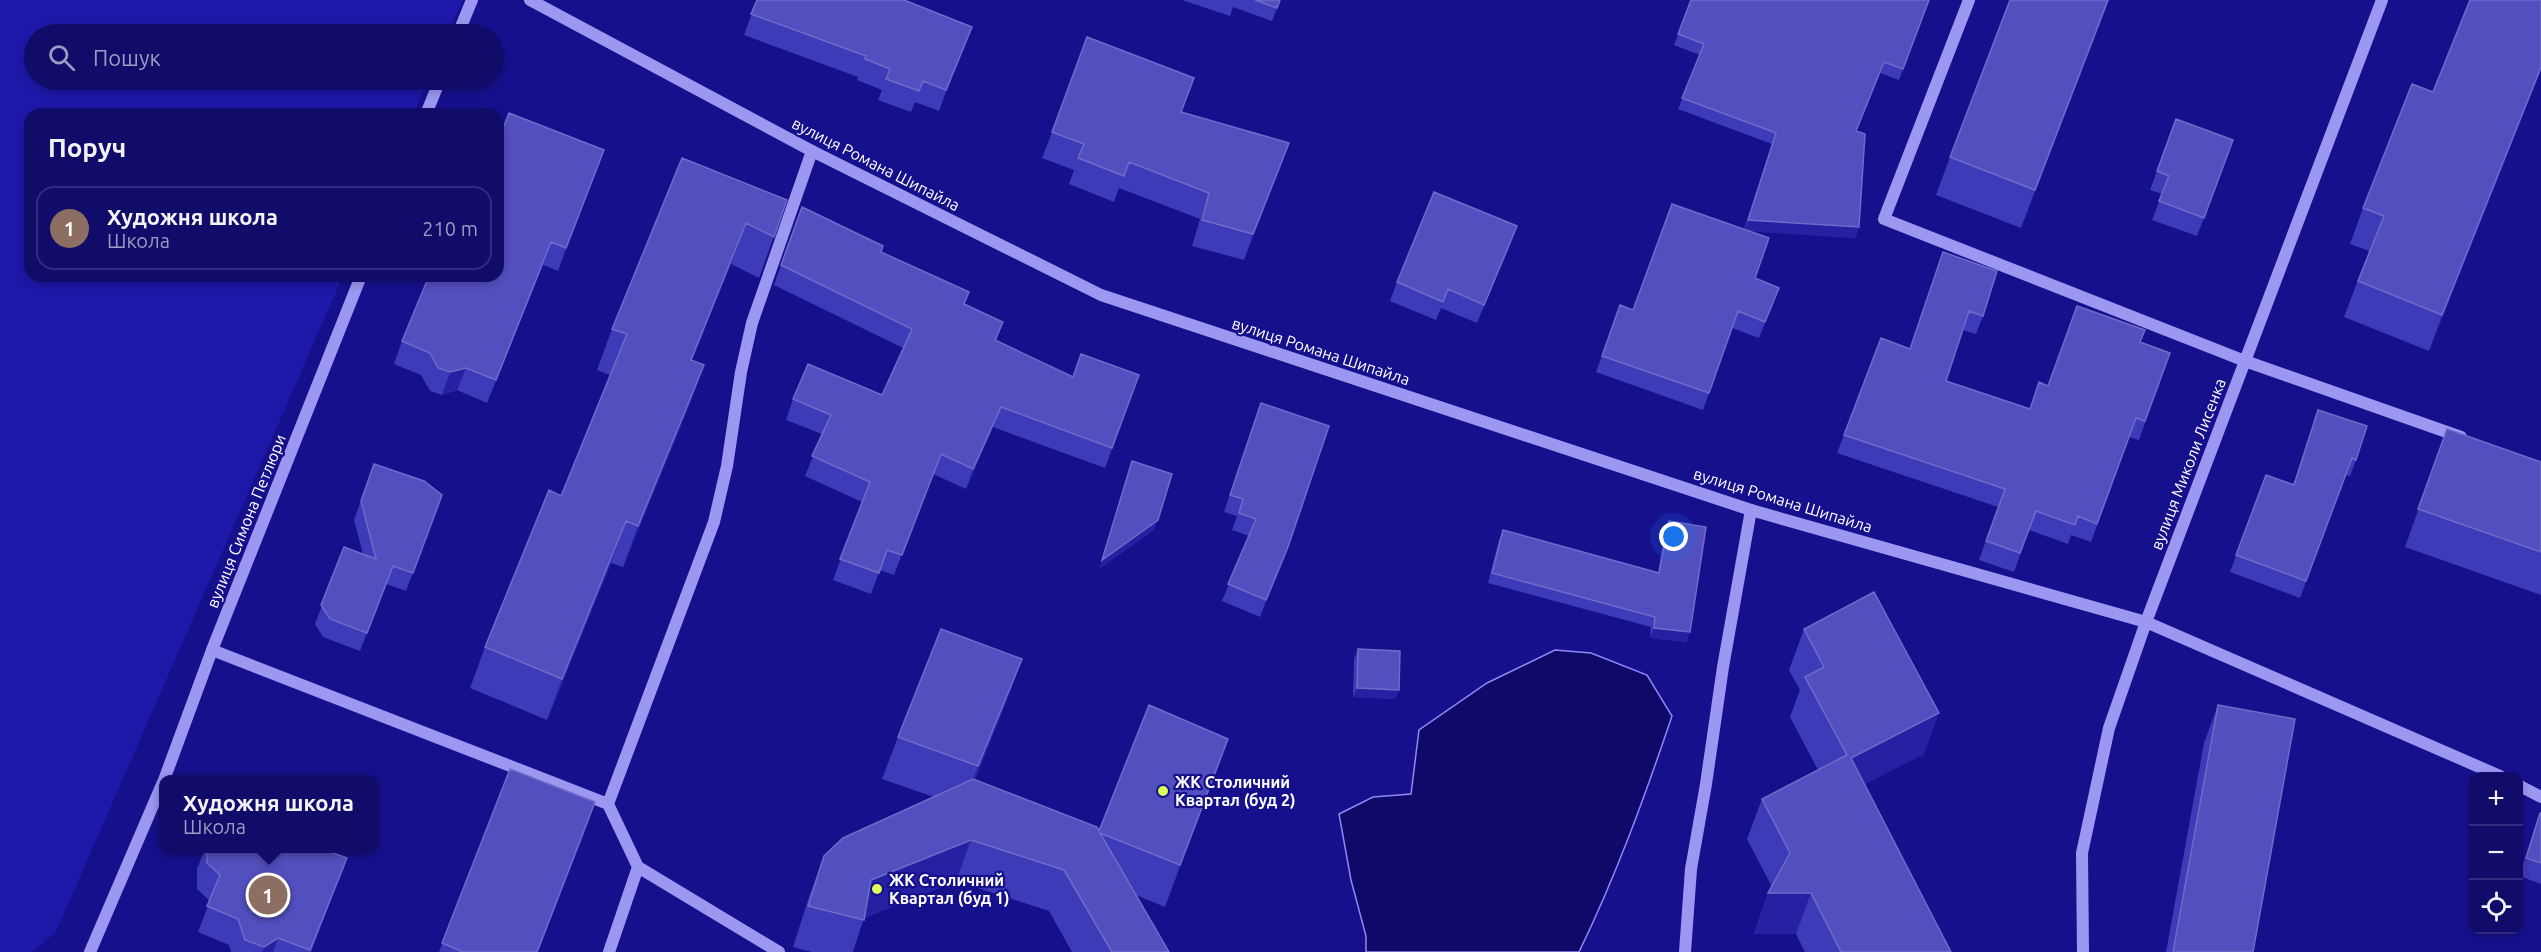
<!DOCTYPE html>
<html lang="uk">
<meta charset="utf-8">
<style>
:root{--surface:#110c6a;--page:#1a1570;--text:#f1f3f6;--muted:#9c9bc1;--line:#302c7e;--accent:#1a73e8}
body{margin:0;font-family:Ubuntu,sans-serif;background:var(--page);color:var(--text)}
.controls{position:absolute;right:18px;bottom:18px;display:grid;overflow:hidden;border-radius:12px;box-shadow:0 3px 9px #0003}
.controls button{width:54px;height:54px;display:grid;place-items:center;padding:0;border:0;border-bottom:2px solid var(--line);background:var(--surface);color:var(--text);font:30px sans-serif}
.you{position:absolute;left:1674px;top:537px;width:21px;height:21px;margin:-15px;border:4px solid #fff;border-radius:50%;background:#1a73e8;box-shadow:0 0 0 9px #1a73e833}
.badge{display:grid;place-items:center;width:39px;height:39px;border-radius:50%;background:var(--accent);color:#fff;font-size:20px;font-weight:700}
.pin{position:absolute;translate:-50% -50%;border:3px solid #fff;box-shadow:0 2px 6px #0006}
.popup{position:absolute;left:159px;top:775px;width:219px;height:78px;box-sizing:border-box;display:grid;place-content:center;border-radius:12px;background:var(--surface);filter:drop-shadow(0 2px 4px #0005);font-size:20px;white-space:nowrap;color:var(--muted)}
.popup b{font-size:22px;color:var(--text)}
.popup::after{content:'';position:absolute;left:50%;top:100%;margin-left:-12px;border:12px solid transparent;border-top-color:var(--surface)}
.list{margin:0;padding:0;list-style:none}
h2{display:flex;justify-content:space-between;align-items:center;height:78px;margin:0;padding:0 24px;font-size:26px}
h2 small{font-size:20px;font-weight:400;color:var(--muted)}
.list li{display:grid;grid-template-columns:39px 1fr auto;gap:18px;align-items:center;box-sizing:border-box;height:84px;margin:0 12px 12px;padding:0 12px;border:2px solid var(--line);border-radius:18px}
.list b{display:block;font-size:22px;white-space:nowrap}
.list p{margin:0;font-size:20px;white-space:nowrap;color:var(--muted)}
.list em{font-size:20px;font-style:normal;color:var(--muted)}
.icon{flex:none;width:33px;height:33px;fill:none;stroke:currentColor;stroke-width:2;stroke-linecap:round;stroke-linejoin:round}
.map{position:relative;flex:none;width:2541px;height:952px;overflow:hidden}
.search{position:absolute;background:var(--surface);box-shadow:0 3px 9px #0003;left:24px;top:24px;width:480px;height:66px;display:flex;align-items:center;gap:15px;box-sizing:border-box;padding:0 21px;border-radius:33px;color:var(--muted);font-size:22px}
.panel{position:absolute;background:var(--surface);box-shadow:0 3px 9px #0003;left:24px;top:108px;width:480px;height:174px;border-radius:18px}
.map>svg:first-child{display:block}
.green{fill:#1e17a8}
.water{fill:#100969;stroke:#8c89f6;stroke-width:1.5}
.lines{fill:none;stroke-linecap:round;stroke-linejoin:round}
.service{stroke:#9c98f2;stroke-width:12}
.minor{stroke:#9c98f2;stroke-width:12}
.tertiary{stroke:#9c98f2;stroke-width:12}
.wall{fill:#3f3ab7}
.shaded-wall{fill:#2720a3}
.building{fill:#544fbf;stroke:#6f6bc9;stroke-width:1.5}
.poi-dot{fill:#ddff59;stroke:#17108d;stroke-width:2}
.labels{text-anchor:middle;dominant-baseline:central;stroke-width:4.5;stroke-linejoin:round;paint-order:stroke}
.street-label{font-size:16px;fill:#fff;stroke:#17108d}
.poi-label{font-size:16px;font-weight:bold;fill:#fff;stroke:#17108d;text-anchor:start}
</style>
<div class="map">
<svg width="2541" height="952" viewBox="0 0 2541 952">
<rect width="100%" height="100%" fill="#17108d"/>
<path class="green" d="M 0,0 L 463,0 L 448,34 L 34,34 L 34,80 L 429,80 L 413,114 L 30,114 L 30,276 L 343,276 L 56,932 L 32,952 L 0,952 Z"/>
<path class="water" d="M 1555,650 L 1591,653 L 1647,675 L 1672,716 C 1645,796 1616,876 1579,952 L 1366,952 L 1366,936 L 1351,880 L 1339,814 L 1373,797 L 1411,794 L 1419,730 L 1487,683 Z"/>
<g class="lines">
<path class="service" d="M 1969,0 L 1884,219 L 2245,361 L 2461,437
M 212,650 L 608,804 L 638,867 L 609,952
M 608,804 L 714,522 L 727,466 L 741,372 L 752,323 L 812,151
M 638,867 L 779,952
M 1685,952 L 1691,869 L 1706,784 L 1723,667 L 1751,510"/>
<path class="minor" d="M 530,0 L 812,151 L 1101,295 L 1751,510 L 2146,622 L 2500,776
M 2518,785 L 2541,797
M 2083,952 L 2082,853 L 2109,728 L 2146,622 L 2382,0"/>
<path class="tertiary" d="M 458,34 L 472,0
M 426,114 L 440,80
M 164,780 L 212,650 L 361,276
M 90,952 L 163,782"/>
</g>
<path class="wall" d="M 757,0 L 972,27 L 939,111 L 915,102 L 911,112 L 878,100 L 882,90 L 857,80 L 858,77 L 744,35 Z
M 1182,0 L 1280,0 L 1272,21 L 1233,7 L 1230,16 Z
M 1691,0 L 1929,0 L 1899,80 L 1880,73 L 1856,131 L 1859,227 L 1855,238 L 1750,231 L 1755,278 L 1779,288 L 1759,338 L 1732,328 L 1703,410 L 1596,372 L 1620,305 L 1633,310 L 1744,229 L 1772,144 L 1678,109 L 1700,55 L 1674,45 Z
M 2109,0 L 2021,228 L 1936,195 L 1950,157 Z
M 2541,0 L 2541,70 L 2429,351 L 2344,317 L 2369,251 L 2350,244 L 2363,208 L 2433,92 Z
M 1181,112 L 1289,143 L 1244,260 L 1192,246 L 1200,219 L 1119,188 L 1114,202 L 1069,184 L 1074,170 L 1042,158 L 1052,132 Z
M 2176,119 L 2233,140 L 2197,236 L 2152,220 L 2162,194 L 2150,190 Z
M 604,150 L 558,271 L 543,265 L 487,403 L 457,390 L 442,395 L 430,391 L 421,375 L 394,364 L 402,341 L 498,276 Z
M 682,158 L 787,200 L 759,278 L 731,264 L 692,360 L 704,365 L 689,406 L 623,567 L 611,563 L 547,720 L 470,688 L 485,647 L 561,496 L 610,375 L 597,370 L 612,329 Z
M 802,207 L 881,252 L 965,304 L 1003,322 L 996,341 L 1073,377 L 1139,375 L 1105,468 L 993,427 L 966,489 L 933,474 L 894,575 L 880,570 L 871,594 L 833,580 L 862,502 L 805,476 L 822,434 L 786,420 L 793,399 L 882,395 L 903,348 L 774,285 Z
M 1510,245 L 1477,323 L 1441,308 L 1436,320 L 1390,301 L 1397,282 Z
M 1943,252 L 1983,316 L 1976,334 L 1963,330 L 1946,381 L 2030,409 L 2039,382 L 2048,386 L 2140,342 L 2170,353 L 2139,440 L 2129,437 L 2091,542 L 2071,535 L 2068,544 L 2029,530 L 2014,572 L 1979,560 L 1998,507 L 1837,453 L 1881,338 L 1910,349 Z
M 2318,410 L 2356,460 L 2350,476 L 2346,475 L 2300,598 L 2230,572 L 2266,475 L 2293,485 Z
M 1255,420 L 1288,547 L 1260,617 L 1222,601 L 1249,536 L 1232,530 L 1237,516 L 1224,512 Z
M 2447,429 L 2541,462 L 2541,595 L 2405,547 Z
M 374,464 L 442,495 L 406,591 L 386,584 L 360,651 L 323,637 L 315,624 L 344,547 L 363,554 L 354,520 Z
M 1669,521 L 1687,642 L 1650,638 L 1651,627 L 1488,583 L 1499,540 L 1503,530 L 1658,572 L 1665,531 Z
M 1804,629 L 1924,754 L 1864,784 L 1951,952 L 1805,952 L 1796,934 L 1754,934 L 1768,893 L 1772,887 L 1747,839 L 1762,799 L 1818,770 L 1790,717 L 1800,690 L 1789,670 Z
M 1358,649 L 1399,690 L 1395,699 L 1353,697 L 1354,659 Z
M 1007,700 L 975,779 L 1099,831 L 1213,780 L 1165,907 L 1136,895 L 1169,952 L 1072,952 L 1049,911 L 956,881 L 864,918 L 853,952 L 812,952 L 793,947 L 809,897 L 824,856 L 934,797 L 882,779 L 898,737 Z
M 2218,705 L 2253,952 L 2166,952 L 2204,743 Z
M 510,769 L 595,802 L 584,834 L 538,952 L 439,952 Z
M 2540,813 L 2541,813 L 2541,884 L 2519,876 Z
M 205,849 L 322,849 L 347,858 L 311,952 L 231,952 L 229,945 L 198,932 L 210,901 L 197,889 L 197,869 Z"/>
<path class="shaded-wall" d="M 2108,0 L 2109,0 L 2021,228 L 2035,190 Z
M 972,27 L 964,48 L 939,111 L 946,90 Z
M 2541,67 L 2541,70 L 2429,351 L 2442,315 Z
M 1289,143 L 1280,169 L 1244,260 L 1253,234 Z
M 604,150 L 596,173 L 558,271 L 566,248 Z
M 1748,220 L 1859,227 L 1855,238 L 1744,231 Z
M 746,223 L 731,264 L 676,401 L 691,360 Z
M 1517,226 L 1510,245 L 1477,323 L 1484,305 Z
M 551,242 L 543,265 L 487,403 L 496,380 Z
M 704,365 L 689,406 L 623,567 L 638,526 Z
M 466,368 L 457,390 L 442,395 L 450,372 Z
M 1001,407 L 993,427 L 966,489 L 973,469 Z
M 1158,520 L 1154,530 L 1098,570 L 1102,560 Z
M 626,521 L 611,563 L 547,720 L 562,679 Z
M 1288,547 L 1282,565 L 1260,617 L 1266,600 Z
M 1654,628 L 1690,632 L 1687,642 L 1650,638 Z
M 1022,659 L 1007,700 L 963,807 L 978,766 Z
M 1357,688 L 1399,690 L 1395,699 L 1353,697 Z
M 1939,713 L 1924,754 L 1836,799 L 1851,758 Z
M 1228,739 L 1213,780 L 1165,907 L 1180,865 Z
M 595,802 L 584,834 L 537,952 Z
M 971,840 L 956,881 L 860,920 L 871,880 Z
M 1768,893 L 1811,893 L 1796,934 L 1754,934 Z
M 278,938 L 273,952 L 262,952 L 264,947 Z"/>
<path class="building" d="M 757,0 L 904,0 L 972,27 L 946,90 L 923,81 L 919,91 L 886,79 L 890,69 L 865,59 L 866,56 L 751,14 Z
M 1255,0 L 1280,0 L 1277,8 Z
M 1691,0 L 1929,0 L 1903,69 L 1884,62 L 1856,131 L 1865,134 L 1859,227 L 1748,220 L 1776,133 L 1682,98 L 1704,44 L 1678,34 Z
M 2010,0 L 2108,0 L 2035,190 L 1950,157 Z
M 2470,0 L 2541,0 L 2541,67 L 2442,315 L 2358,281 L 2384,216 L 2363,208 L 2412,84 L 2433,92 Z
M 1087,37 L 1194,78 L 1181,112 L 1289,143 L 1253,234 L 1202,220 L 1209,193 L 1129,162 L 1124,176 L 1078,158 L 1084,144 L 1052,132 Z
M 509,113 L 604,150 L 566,248 L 551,242 L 496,380 L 466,368 L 450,372 L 438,368 L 430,353 L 402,341 L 429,276 L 498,276 L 498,141 Z
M 2176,119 L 2233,140 L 2204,218 L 2159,201 L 2169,176 L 2157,171 Z
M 682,158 L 787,200 L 774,237 L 746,223 L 691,360 L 704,365 L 638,526 L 626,521 L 562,679 L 485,647 L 549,490 L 561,496 L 627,334 L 612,329 Z
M 1434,192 L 1517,226 L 1484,305 L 1448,289 L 1443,302 L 1397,282 Z
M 1672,204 L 1769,238 L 1755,278 L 1779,288 L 1765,322 L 1738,311 L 1709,393 L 1602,356 L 1620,305 L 1633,310 Z
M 802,207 L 883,246 L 881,252 L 969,292 L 964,304 L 1003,322 L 995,340 L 1073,377 L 1081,354 L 1139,375 L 1112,448 L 1001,407 L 973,469 L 941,454 L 902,555 L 887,550 L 879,573 L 840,559 L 870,482 L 812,456 L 831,415 L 793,399 L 808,364 L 882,395 L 912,329 L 781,265 Z
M 1943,252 L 1997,271 L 1983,316 L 1969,311 L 1946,381 L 2030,409 L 2039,382 L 2048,386 L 2077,306 L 2145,330 L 2140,342 L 2170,353 L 2145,421 L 2136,418 L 2097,524 L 2078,516 L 2075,525 L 2036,511 L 2020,553 L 1986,541 L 2005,489 L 1844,435 L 1881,338 L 1910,349 Z
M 1261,403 L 1329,426 L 1288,547 L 1266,600 L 1228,584 L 1256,519 L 1239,513 L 1243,499 L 1230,495 Z
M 2318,410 L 2367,426 L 2356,460 L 2352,458 L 2306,581 L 2236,555 L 2266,475 L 2294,485 Z
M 2447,429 L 2541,462 L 2541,552 L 2418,509 Z
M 1132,461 L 1172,474 L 1158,520 L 1102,560 Z
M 374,464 L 424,481 L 442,495 L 413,573 L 393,566 L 367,633 L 330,619 L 321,605 L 344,547 L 376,559 L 361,501 Z
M 1669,521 L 1706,527 L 1690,632 L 1654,628 L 1655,617 L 1492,573 L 1503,530 L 1659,573 Z
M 1874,592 L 1939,713 L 1851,758 L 1951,952 L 1841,952 L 1811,893 L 1768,893 L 1790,853 L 1762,799 L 1847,755 L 1805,677 L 1824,667 L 1804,629 Z
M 941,629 L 1022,659 L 978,766 L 898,737 Z
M 1358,649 L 1400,651 L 1399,690 L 1357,688 Z
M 1149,705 L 1228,739 L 1180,865 L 1100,833 L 1169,952 L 1112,952 L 1064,870 L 971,840 L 871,880 L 864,920 L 808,906 L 824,856 L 843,838 L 973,779 L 1097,827 L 1099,831 Z
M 2218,705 L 2295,719 L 2253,952 L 2173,952 Z
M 510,769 L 595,802 L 537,952 L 460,952 L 461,951 L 442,943 Z
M 2540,813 L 2541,813 L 2541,863 L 2526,858 Z
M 207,849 L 322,849 L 347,858 L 310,950 L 278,938 L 264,947 L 245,940 L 238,919 L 207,906 L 220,875 L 207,863 Z"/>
<g class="poi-dot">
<circle cx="1163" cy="791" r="6"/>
<circle cx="877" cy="889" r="6"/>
</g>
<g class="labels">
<g class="street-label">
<text transform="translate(876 164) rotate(27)">вулиця Романа Шипайла</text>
<text transform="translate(1321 351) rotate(18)">вулиця Романа Шипайла</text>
<text transform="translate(2188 464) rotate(-69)">вулиця Миколи Лисенка</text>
<text transform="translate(1783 500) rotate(17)">вулиця Романа Шипайла</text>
<text transform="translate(246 521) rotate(-68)">вулиця Симона Петлюри</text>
</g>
<g class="poi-label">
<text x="1175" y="782">ЖК Столичний<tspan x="1175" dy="18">Квартал (буд 2)</tspan></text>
<text x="889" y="880">ЖК Столичний<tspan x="889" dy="18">Квартал (буд 1)</tspan></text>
</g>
</g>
</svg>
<div class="controls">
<button>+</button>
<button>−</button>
<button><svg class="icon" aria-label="locate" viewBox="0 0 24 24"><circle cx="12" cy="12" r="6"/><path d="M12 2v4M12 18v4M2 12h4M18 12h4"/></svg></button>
</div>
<div class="you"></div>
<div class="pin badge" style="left:268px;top:895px;background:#8d6e63">1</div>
<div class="popup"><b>Художня школа</b>Школа</div>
<div class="search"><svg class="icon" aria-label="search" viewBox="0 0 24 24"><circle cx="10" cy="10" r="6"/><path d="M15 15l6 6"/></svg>Пошук</div>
<section class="panel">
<h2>Поруч<small></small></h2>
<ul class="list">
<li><span class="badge" style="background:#8d6e63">1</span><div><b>Художня школа</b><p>Школа</p></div><em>210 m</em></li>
</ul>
</section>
</div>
